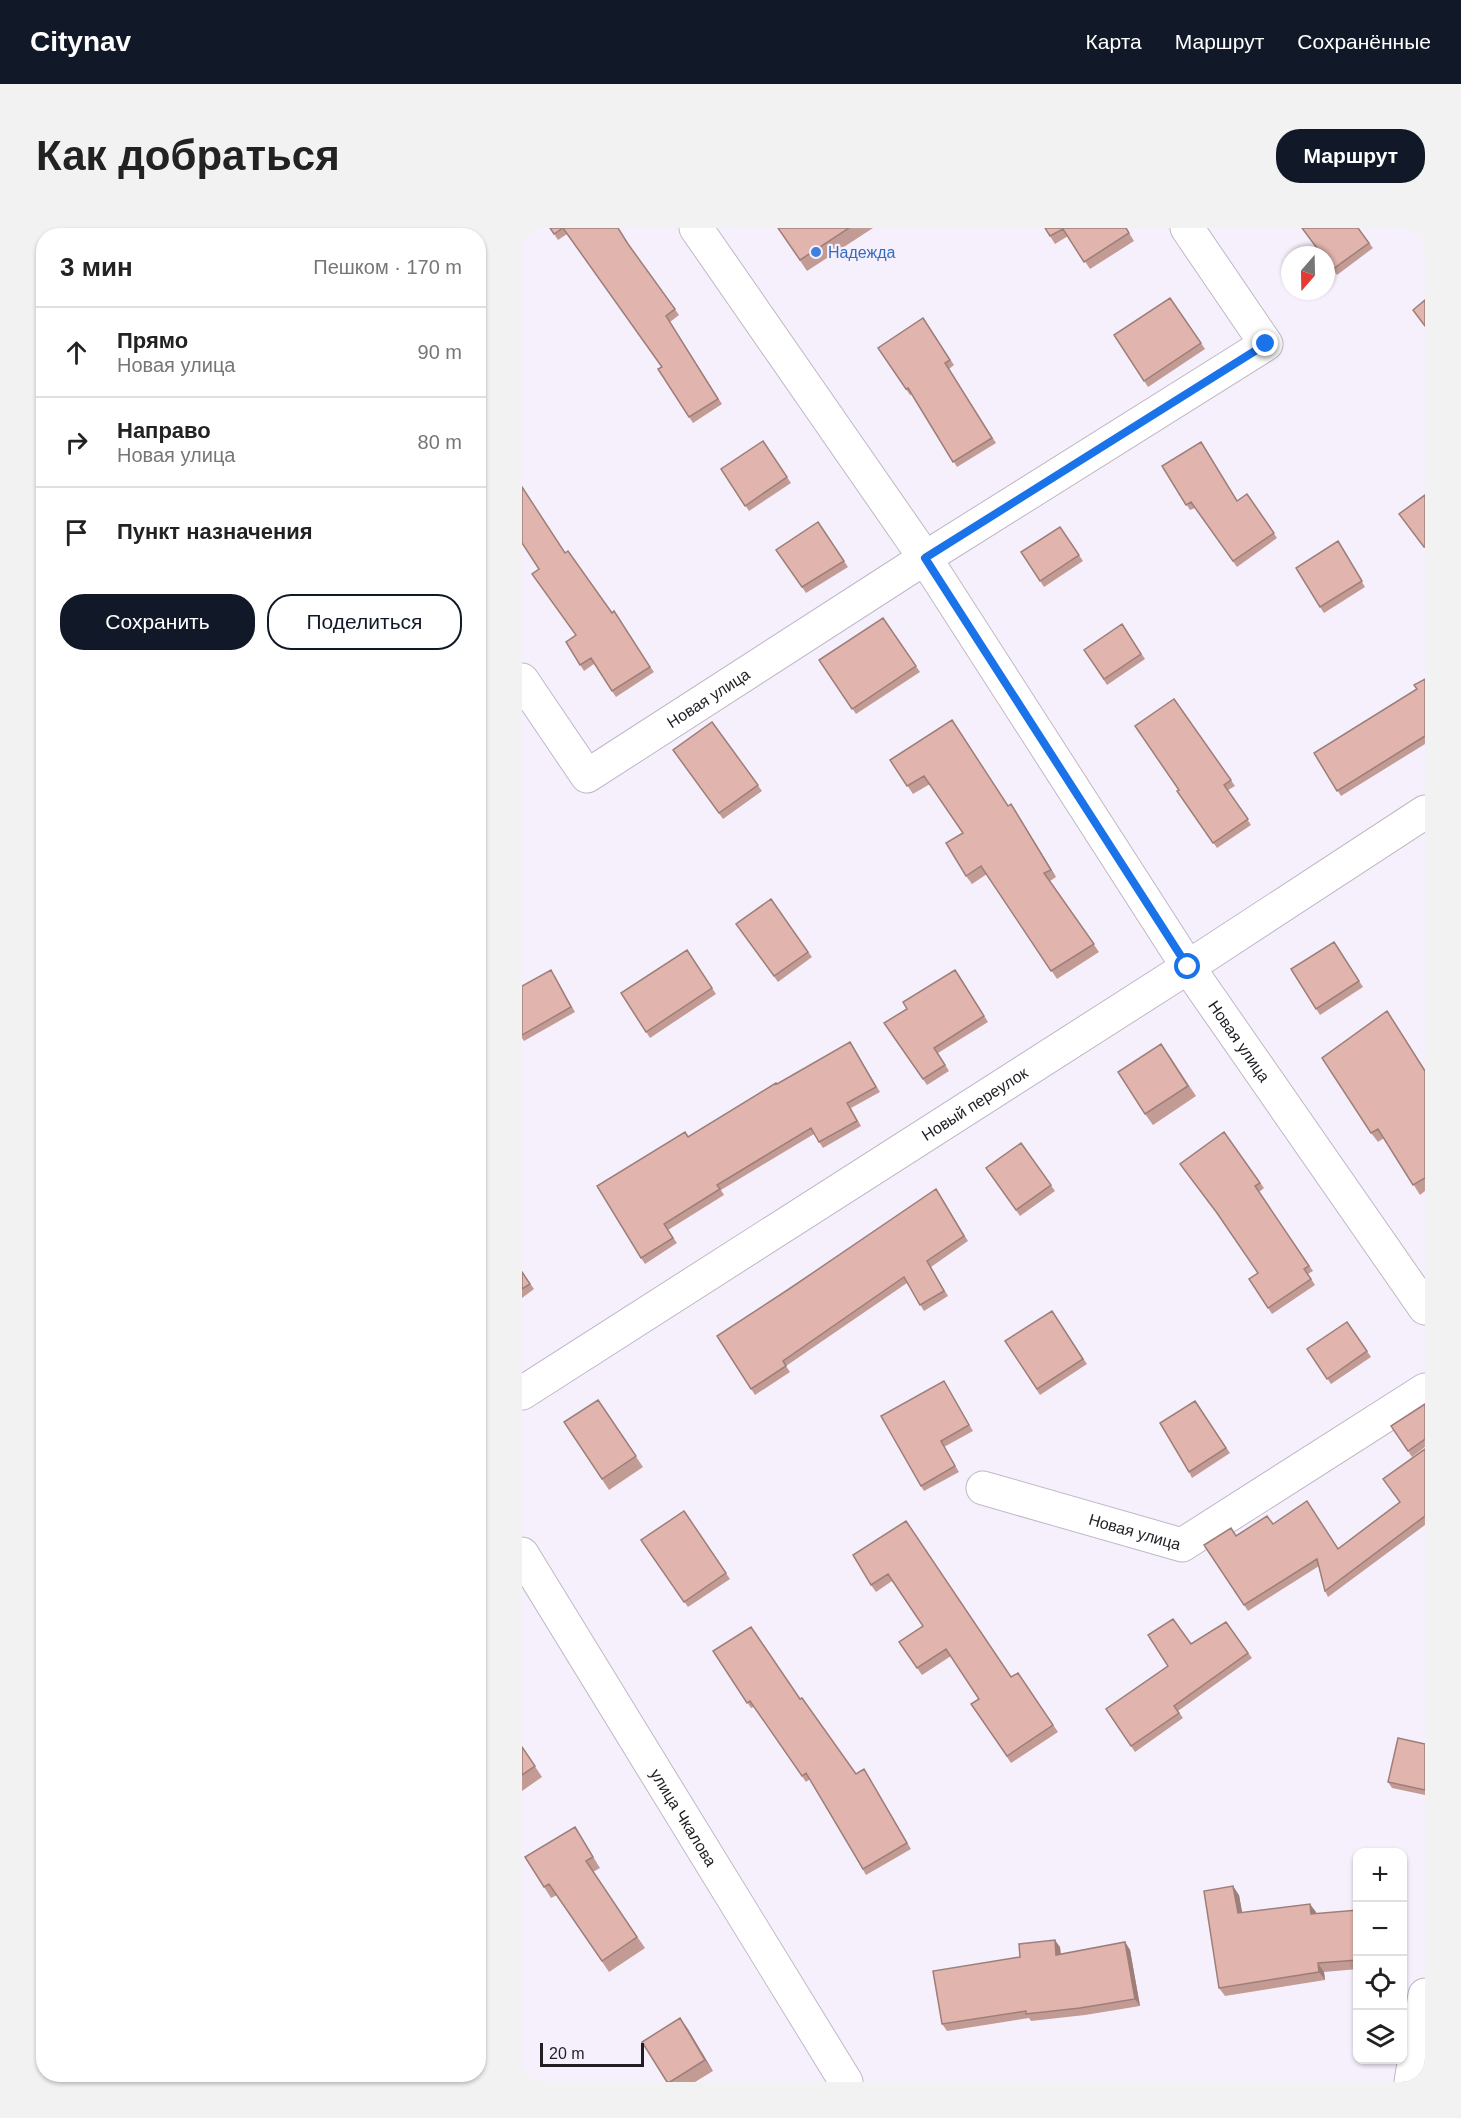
<!DOCTYPE html>
<html lang="ru">
<meta charset="utf-8">
<style>
:root{--surface:#fff;--page:#f2f2f2;--text:#222;--muted:#767676;--line:#e0e0e0;--accent:#111827}
body{margin:0;font-family:Arial,sans-serif;background:var(--page);color:var(--text)}
.controls{position:absolute;right:18px;bottom:18px;display:grid;overflow:hidden;border-radius:12px;box-shadow:0 2px 4px #0004}
.controls button{width:54px;height:54px;display:grid;place-items:center;padding:0;border:0;border-bottom:2px solid var(--line);background:var(--surface);color:var(--text);font:30px sans-serif}
.compass{position:absolute;left:759px;top:18px;width:54px;height:54px;border-radius:50%;background:var(--surface);box-shadow:0 2px 4px #0004;rotate:200deg}
.scale{position:absolute;left:18px;bottom:15px;width:104px;box-sizing:border-box;padding-left:6px;border:3px solid #201d23;border-top:0;font-size:16px;line-height:21px;white-space:nowrap;color:#201d23;-webkit-text-stroke:4px #f6f0fd;paint-order:stroke}
.stop{position:absolute;width:18px;height:18px;margin:-14px;border:4px solid #1a73e8;border-radius:50%;background:#fff}
.stop.end{background:#1a73e8;border-color:#fff;box-shadow:0 2px 6px #0008}
.list{margin:0;padding:0;list-style:none}
h2{display:flex;justify-content:space-between;align-items:center;height:78px;margin:0;padding:0 24px;font-size:26px}
h2 small{font-size:20px;font-weight:400;color:var(--muted)}
.list li{display:grid;grid-template-columns:39px 1fr auto;gap:18px;align-items:center;box-sizing:border-box;height:90px;padding:0 24px;border-top:2px solid var(--line)}
.list b{display:block;font-size:22px;white-space:nowrap}
.list p{margin:0;font-size:20px;white-space:nowrap;color:var(--muted)}
.list em{font-size:20px;font-style:normal;color:var(--muted)}
.actions{display:flex;gap:12px;padding:18px 24px}
.actions a{flex:1;padding:14px 0;border:2px solid var(--accent);border-radius:24px;text-align:center;font-size:21px;color:var(--accent)}
.actions .main{background:var(--accent);color:#fff}
.icon{flex:none;width:33px;height:33px;fill:none;stroke:currentColor;stroke-width:2;stroke-linecap:round;stroke-linejoin:round}
.map{position:relative;flex:none;width:903px;height:1854px;overflow:hidden;border-radius:24px}
header{display:flex;align-items:center;gap:36px;box-sizing:border-box;height:84px;padding:0 30px;background:var(--accent);color:#fff}
header strong{font-size:28px}
nav{display:flex;gap:33px;margin-inline-start:auto;font-size:21px}
.intro{display:flex;align-items:center;justify-content:space-between;box-sizing:border-box;height:144px;padding:0 36px}
h1{margin:0;font-size:42px}
.button{padding:15px 27px;border-radius:24px;background:var(--accent);color:#fff;font-size:21px;font-weight:700}
main{display:flex;gap:36px;padding:0 36px}
aside{flex:1;background:var(--surface);border-radius:24px;box-shadow:0 2px 4px #0004}
.map>svg:first-child{display:block}
.lines{fill:none;stroke-linecap:round;stroke-linejoin:round}
.minor-casing{stroke:#bfb8c7;stroke-width:35}
.minor{stroke:#fff;stroke-width:33}
.wall{fill:#c29b95}
.shaded-wall{fill:#9e7e79}
.building{fill:#e1b4ad;stroke:#9e7e79;stroke-width:1.5}
.route{stroke:#1a73e8;stroke-width:8}
.shop-dot{fill:#3f7fe0;stroke:#f6f0fd;stroke-width:2}
.labels{text-anchor:middle;dominant-baseline:central;stroke-width:4.5;stroke-linejoin:round;paint-order:stroke}
.shop-label{font-size:16px;fill:#366cbe;stroke:#f6f0fd;text-anchor:start}
.street-label{font-size:16px;fill:#201d23;stroke:#f6f0fd}
</style>
<header>
<strong>Citynav</strong>
<nav><a>Карта</a><a>Маршрут</a><a>Сохранённые</a></nav>
</header>
<div class="intro"><h1>Как добраться</h1><a class="button">Маршрут</a></div>
<main>
<aside>
<h2>3 мин<small>Пешком · 170 m</small></h2>
<ul class="list">
<li><svg class="icon" aria-label="ahead" viewBox="0 0 24 24"><path d="M12 20V5M6 11l6-6 6 6"/></svg><div><b>Прямо</b><p>Новая улица</p></div><em>90 m</em></li>
<li><svg class="icon" aria-label="right" viewBox="0 0 24 24"><path d="M7 20v-9h11M14 6l5 5-5 5"/></svg><div><b>Направо</b><p>Новая улица</p></div><em>80 m</em></li>
<li><svg class="icon" aria-label="arrive" viewBox="0 0 24 24"><path d="M6 21V4h12l-3 4 3 4H6"/></svg><div><b>Пункт назначения</b></div></li>
</ul>
<div class="actions"><a class="main">Сохранить</a><a>Поделиться</a></div>
</aside>
<div class="map">
<svg width="903" height="1854" viewBox="0 0 903 1854">
<rect width="100%" height="100%" fill="#f6f0fd"/>
<g class="lines">
<g class="minor-casing">
<g id="minor">
<path id="s1" d="M 174,0 L 403,330 L 666,739 L 903,1080"/>
<path id="s2" d="M 0,452 L 65,548 L 403,330 L 744,116 L 665,0"/>
<path id="s3" d="M 0,1165 L 666,739 L 903,584"/>
<path id="s4" d="M 461,1260 L 660,1317 L 903,1162"/>
<path id="s5" d="M 0,1326 L 324,1854"/>
<path d="M 889,1854 L 903,1767"/>
</g>
</g>
<use href="#minor" class="minor"/>
</g>
<path class="wall" d="M 28,0 L 96,0 L 109,20 L 157,87 L 148,94 L 200,176 L 171,195 L 136,141 L 140,139 L 45,6 L 36,12 Z
M 256,0 L 351,0 L 285,43 Z
M 523,0 L 604,0 L 612,13 L 568,41 L 546,8 L 533,16 Z
M 836,0 L 851,20 L 815,47 L 804,32 Z
M 648,70 L 683,121 L 626,159 L 592,107 Z
M 401,90 L 432,137 L 427,141 L 474,215 L 435,239 L 390,166 L 388,167 L 356,120 Z
M 241,213 L 269,255 L 227,283 L 199,241 Z
M 640,238 L 715,273 L 725,266 L 755,310 L 715,339 L 673,280 L 668,282 Z
M 296,294 L 326,339 L 284,365 L 254,322 Z
M 538,299 L 561,333 L 522,359 L 499,324 Z
M 816,313 L 843,359 L 802,385 L 798,379 Z
M 43,325 L 90,385 L 132,444 L 94,469 L 72,436 L 62,443 L 44,414 L 54,407 Z
M 361,390 L 398,444 L 334,486 L 297,432 Z
M 600,396 L 623,431 L 585,457 L 562,422 Z
M 903,451 L 903,516 L 819,568 L 792,525 L 895,461 Z
M 652,471 L 713,558 L 706,562 L 729,597 L 695,620 L 655,563 L 657,562 Z
M 190,494 L 240,563 L 201,591 L 151,522 Z
M 368,532 L 486,578 L 494,584 L 534,649 L 528,653 L 577,724 L 535,751 L 465,646 L 450,656 L 444,648 L 441,605 L 408,556 L 391,566 Z
M 249,671 L 290,729 L 256,754 L 214,696 Z
M 812,714 L 841,759 L 798,787 L 769,741 Z
M 165,722 L 194,766 L 128,810 L 99,765 Z
M 437,747 L 466,794 L 416,825 L 427,843 L 405,857 L 362,795 L 385,781 Z
M 33,748 L 53,784 L 2,813 L 0,810 L 0,758 Z
M 865,783 L 903,843 L 903,963 L 898,967 L 862,910 L 856,914 L 849,905 Z
M 328,814 L 358,864 L 329,880 L 339,898 L 301,920 L 292,906 L 199,962 L 202,967 L 146,1002 L 155,1015 L 123,1036 L 119,1030 L 166,909 Z
M 647,827 L 674,868 L 631,897 L 623,886 Z
M 702,904 L 742,960 L 737,964 L 791,1043 L 786,1046 L 793,1057 L 750,1086 L 727,1051 L 736,1045 Z
M 499,915 L 533,963 L 498,988 L 464,940 Z
M 414,961 L 446,1013 L 409,1039 L 426,1068 L 402,1083 L 385,1055 L 264,1138 L 268,1144 L 233,1167 L 195,1108 L 267,1061 Z
M 0,1044 L 12,1061 L 0,1070 Z
M 530,1083 L 565,1136 L 518,1167 L 483,1113 Z
M 825,1094 L 849,1129 L 809,1156 L 785,1121 Z
M 422,1153 L 451,1203 L 422,1219 L 437,1244 L 402,1263 L 399,1258 Z
M 76,1172 L 121,1239 L 87,1262 L 42,1194 Z
M 673,1173 L 708,1225 L 670,1250 L 667,1244 Z
M 903,1176 L 903,1219 L 890,1229 L 869,1198 Z
M 903,1221 L 903,1297 L 806,1369 L 803,1363 L 797,1338 L 726,1383 L 682,1317 L 715,1308 L 751,1296 L 816,1320 L 878,1274 Z
M 162,1283 L 208,1351 L 166,1379 L 119,1312 Z
M 384,1293 L 489,1449 L 496,1445 L 536,1504 L 489,1535 L 449,1476 L 457,1471 L 429,1428 L 400,1447 L 377,1414 L 401,1398 L 370,1353 L 354,1364 L 349,1357 Z
M 704,1394 L 730,1430 L 656,1483 L 661,1490 L 613,1524 L 584,1481 L 646,1438 L 669,1416 Z
M 191,1423 L 278,1471 L 334,1546 L 342,1541 L 389,1621 L 344,1647 L 288,1551 L 284,1554 L 232,1479 L 229,1480 Z
M 903,1516 L 903,1567 L 870,1560 L 866,1554 Z
M 0,1519 L 20,1549 L 0,1563 Z
M 53,1599 L 78,1640 L 71,1644 L 123,1720 L 87,1744 L 35,1667 L 29,1670 L 22,1659 Z
M 717,1667 L 720,1685 L 794,1684 L 794,1686 L 836,1682 L 836,1741 L 802,1744 L 803,1752 L 703,1768 L 697,1760 Z
M 603,1714 L 608,1722 L 618,1778 L 563,1787 L 509,1793 L 507,1790 L 425,1803 L 420,1796 L 498,1729 L 538,1719 L 539,1726 Z
M 158,1790 L 191,1843 L 173,1854 L 145,1854 Z"/>
<path class="shaded-wall" d="M 489,576 L 494,584 L 534,649 L 529,642 Z
M 711,1658 L 717,1667 L 722,1694 L 716,1685 Z
M 788,1676 L 794,1684 L 795,1695 L 789,1686 Z
M 533,1712 L 538,1719 L 539,1734 L 534,1727 Z
M 603,1714 L 608,1722 L 618,1778 L 613,1771 Z
M 796,1735 L 802,1744 L 803,1752 L 797,1744 Z
M 158,1790 L 166,1801 L 191,1843 L 183,1832 Z"/>
<path class="building" d="M 28,0 L 96,0 L 106,16 L 153,81 L 144,88 L 196,171 L 167,189 L 136,141 L 140,139 L 41,0 L 32,6 Z
M 256,0 L 327,0 L 278,32 Z
M 523,0 L 604,0 L 607,5 L 562,34 L 541,1 L 528,8 Z
M 780,0 L 836,0 L 847,15 L 811,41 L 804,32 L 804,27 L 800,27 Z
M 648,70 L 679,115 L 622,153 L 592,107 Z
M 903,72 L 903,98 L 891,82 Z
M 401,90 L 428,132 L 423,135 L 470,210 L 431,234 L 386,160 L 384,161 L 356,120 Z
M 241,213 L 265,249 L 223,278 L 199,241 Z
M 679,214 L 715,273 L 725,266 L 752,305 L 711,333 L 669,274 L 664,277 L 640,238 Z
M 0,259 L 43,325 L 46,323 L 90,385 L 92,383 L 128,439 L 90,463 L 69,430 L 58,437 L 44,414 L 54,407 L 10,346 L 17,341 L 0,315 Z
M 903,267 L 903,319 L 902,319 L 877,286 Z
M 296,294 L 322,333 L 280,359 L 254,322 Z
M 538,299 L 557,327 L 518,353 L 499,324 Z
M 816,313 L 840,353 L 798,379 L 774,340 Z
M 361,390 L 394,438 L 330,481 L 297,432 Z
M 600,396 L 619,426 L 582,451 L 562,422 Z
M 903,451 L 903,508 L 815,563 L 792,525 L 895,461 L 892,457 Z
M 652,471 L 709,552 L 702,557 L 726,591 L 691,615 L 655,563 L 657,562 L 613,498 Z
M 430,492 L 486,578 L 489,576 L 529,642 L 522,645 L 572,716 L 529,743 L 459,638 L 444,648 L 424,615 L 441,605 L 402,548 L 385,558 L 368,532 Z
M 190,494 L 236,557 L 197,585 L 151,522 Z
M 249,671 L 286,724 L 252,748 L 214,696 Z
M 812,714 L 837,753 L 794,781 L 769,741 Z
M 165,722 L 190,760 L 124,804 L 99,765 Z
M 29,742 L 49,779 L 0,807 L 0,758 Z
M 433,742 L 462,788 L 412,820 L 423,837 L 401,851 L 362,795 L 385,781 L 381,774 Z
M 865,783 L 903,843 L 903,950 L 891,957 L 856,901 L 849,905 L 800,830 Z
M 328,814 L 354,859 L 325,875 L 335,893 L 297,914 L 289,900 L 195,957 L 198,961 L 142,996 L 151,1010 L 119,1030 L 75,958 L 163,904 L 166,909 L 254,855 L 255,856 Z
M 639,816 L 666,858 L 623,886 L 596,844 Z
M 702,904 L 738,955 L 733,958 L 787,1038 L 782,1041 L 789,1051 L 746,1080 L 727,1051 L 736,1045 L 695,985 L 658,936 Z
M 499,915 L 529,957 L 494,982 L 464,940 Z
M 414,961 L 442,1008 L 405,1033 L 422,1063 L 398,1077 L 382,1049 L 261,1133 L 264,1138 L 229,1161 L 195,1108 L 267,1061 Z
M 0,1044 L 8,1056 L 0,1061 Z
M 530,1083 L 561,1131 L 515,1161 L 483,1113 Z
M 825,1094 L 845,1123 L 805,1151 L 785,1121 Z
M 422,1153 L 447,1197 L 419,1213 L 433,1238 L 399,1258 L 359,1188 Z
M 76,1172 L 114,1228 L 80,1251 L 42,1194 Z
M 673,1173 L 704,1220 L 667,1244 L 638,1195 Z
M 903,1176 L 903,1211 L 886,1223 L 869,1198 Z
M 903,1221 L 903,1288 L 803,1363 L 795,1331 L 722,1377 L 682,1317 L 709,1300 L 714,1308 L 745,1288 L 751,1296 L 785,1273 L 816,1321 L 878,1274 L 861,1251 Z
M 162,1283 L 204,1345 L 162,1374 L 119,1312 Z
M 384,1293 L 489,1449 L 496,1445 L 531,1497 L 485,1528 L 449,1476 L 457,1471 L 424,1421 L 395,1440 L 377,1414 L 401,1398 L 366,1346 L 349,1357 L 331,1327 Z
M 651,1391 L 669,1416 L 704,1394 L 726,1425 L 652,1478 L 657,1485 L 609,1518 L 584,1481 L 646,1438 L 626,1407 Z
M 229,1399 L 278,1471 L 280,1470 L 334,1546 L 342,1541 L 385,1615 L 341,1641 L 284,1545 L 280,1548 L 228,1473 L 225,1475 L 191,1423 Z
M 876,1510 L 903,1516 L 903,1562 L 866,1554 Z
M 0,1519 L 13,1538 L 0,1547 Z
M 53,1599 L 71,1629 L 64,1633 L 115,1709 L 80,1733 L 27,1656 L 22,1659 L 3,1629 Z
M 711,1658 L 716,1685 L 788,1676 L 789,1686 L 836,1682 L 836,1732 L 796,1735 L 797,1744 L 697,1760 L 682,1663 Z
M 533,1712 L 534,1727 L 603,1714 L 613,1771 L 558,1780 L 504,1786 L 504,1783 L 420,1796 L 411,1743 L 498,1729 L 497,1716 Z
M 158,1790 L 183,1832 L 148,1854 L 145,1854 L 120,1814 Z"/>
<g class="lines">
<path class="route" d="M 666,739 L 403,330 L 744,116"/>
</g>
<circle class="shop-dot" cx="294" cy="24" r="6"/>
<g class="labels">
<g class="shop-label">
<text x="306" y="24">Надежда</text>
</g>
<g class="street-label">
<text stroke="none"><textPath href="#s2" startOffset="260">Новая улица</textPath></text>
<text stroke="none"><textPath href="#s1" startOffset="978">Новая улица</textPath></text>
<text stroke="none"><textPath href="#s3" startOffset="537">Новый переулок</textPath></text>
<text stroke="none"><textPath href="#s4" startOffset="158">Новая улица</textPath></text>
<text stroke="none"><textPath href="#s5" startOffset="309">улица Чкалова</textPath></text>
</g>
</g>
</svg>
<div class="controls">
<button>+</button>
<button>−</button>
<button><svg class="icon" aria-label="locate" viewBox="0 0 24 24"><circle cx="12" cy="12" r="6"/><path d="M12 2v4M12 18v4M2 12h4M18 12h4"/></svg></button>
<button><svg class="icon" aria-label="layers" viewBox="0 0 24 24"><path d="M12 4l9 5-9 5-9-5zM3 14l9 5 9-5"/></svg></button>
</div>
<svg class="compass" viewBox="-18 -18 36 36"><path d="M0-13l5 13h-10z" fill="#e53935"/><path d="M0 13l5-13h-10z" fill="#767676"/></svg>
<div class="scale">20 m</div>
<div class="stop" style="left:666px;top:739px"></div>
<div class="stop end" style="left:744px;top:116px"></div>
</div>
</main>
